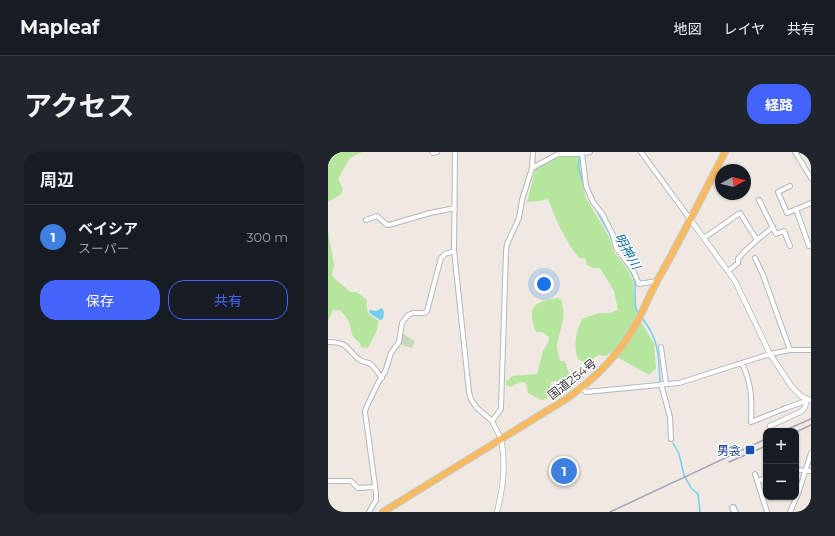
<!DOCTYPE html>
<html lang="ja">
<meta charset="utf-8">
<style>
:root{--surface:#171b24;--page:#20242c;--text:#f1f3f6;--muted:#9ea1a6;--line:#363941;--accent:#4264fb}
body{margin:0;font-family:Montserrat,"Noto Sans JP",sans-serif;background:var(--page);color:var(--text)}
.controls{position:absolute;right:12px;bottom:12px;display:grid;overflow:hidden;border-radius:8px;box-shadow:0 1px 3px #0004}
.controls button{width:36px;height:36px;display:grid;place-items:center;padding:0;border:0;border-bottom:1px solid var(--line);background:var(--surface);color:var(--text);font:20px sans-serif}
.compass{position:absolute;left:387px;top:12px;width:36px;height:36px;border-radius:50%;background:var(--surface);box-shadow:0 1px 3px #0004;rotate:82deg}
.you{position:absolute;left:216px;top:132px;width:14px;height:14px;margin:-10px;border:3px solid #fff;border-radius:50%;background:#1a73e8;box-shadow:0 0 0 6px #1a73e833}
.badge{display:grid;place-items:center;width:26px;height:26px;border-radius:50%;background:var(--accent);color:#fff;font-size:13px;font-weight:700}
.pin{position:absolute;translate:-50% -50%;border:2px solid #fff;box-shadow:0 1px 4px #0006}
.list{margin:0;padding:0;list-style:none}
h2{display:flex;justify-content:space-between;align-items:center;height:52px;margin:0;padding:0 16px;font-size:17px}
h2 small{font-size:13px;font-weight:400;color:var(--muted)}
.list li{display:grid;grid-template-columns:26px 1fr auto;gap:12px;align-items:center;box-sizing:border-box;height:64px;padding:0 16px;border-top:1px solid var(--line)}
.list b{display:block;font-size:15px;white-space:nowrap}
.list p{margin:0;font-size:13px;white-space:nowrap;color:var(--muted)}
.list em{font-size:13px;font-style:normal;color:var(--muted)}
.actions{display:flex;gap:8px;padding:12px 16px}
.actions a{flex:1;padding:9px 0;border:1px solid var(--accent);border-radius:16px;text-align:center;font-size:14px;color:var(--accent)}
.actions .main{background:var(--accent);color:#fff}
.map{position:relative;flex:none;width:483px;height:360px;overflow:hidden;border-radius:16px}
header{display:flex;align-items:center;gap:24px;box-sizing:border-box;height:56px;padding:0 20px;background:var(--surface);border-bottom:1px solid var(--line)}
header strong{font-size:19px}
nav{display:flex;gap:22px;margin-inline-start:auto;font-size:14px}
.intro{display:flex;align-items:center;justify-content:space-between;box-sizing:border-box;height:96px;padding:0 24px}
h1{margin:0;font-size:28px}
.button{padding:10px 18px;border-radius:16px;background:var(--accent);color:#fff;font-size:14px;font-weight:700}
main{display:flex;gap:24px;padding:0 24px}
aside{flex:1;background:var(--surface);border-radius:16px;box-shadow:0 1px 3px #0004}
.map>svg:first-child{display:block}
.green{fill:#b6e59e}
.cemetery{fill:#c8d9b8}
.water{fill:#75cff0}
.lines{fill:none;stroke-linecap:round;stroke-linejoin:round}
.stream{stroke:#75cff0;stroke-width:1.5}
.minor-casing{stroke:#b4b7c1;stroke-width:6}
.tertiary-casing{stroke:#b4b7c1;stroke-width:6}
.secondary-casing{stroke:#b4b7c1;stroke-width:8}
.trunk-casing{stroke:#c9c9c9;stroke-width:8}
.minor{stroke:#fff;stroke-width:4}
.tertiary{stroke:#fff;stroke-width:4.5}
.secondary{stroke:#fff;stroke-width:5.5}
.trunk{stroke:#f8ba60;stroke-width:6}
.rail{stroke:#a3a6b8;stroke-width:1.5}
.transit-dot{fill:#1a4fb4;stroke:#fff;stroke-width:1.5}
.labels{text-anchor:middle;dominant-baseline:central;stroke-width:3;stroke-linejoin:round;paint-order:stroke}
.street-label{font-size:12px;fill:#2e2e2e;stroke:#fff}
.transit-label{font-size:12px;fill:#164399;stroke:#fff;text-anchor:end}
.water-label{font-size:13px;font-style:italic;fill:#0d6fa3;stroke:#fff}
</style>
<header>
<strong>Mapleaf</strong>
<nav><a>地図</a><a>レイヤ</a><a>共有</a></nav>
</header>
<div class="intro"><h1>アクセス</h1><a class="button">経路</a></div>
<main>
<aside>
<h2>周辺<small></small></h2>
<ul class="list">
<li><span class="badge" style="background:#3f7fe0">1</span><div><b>ベイシア</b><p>スーパー</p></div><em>300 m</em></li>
</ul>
<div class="actions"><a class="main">保存</a><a>共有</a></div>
</aside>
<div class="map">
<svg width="483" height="360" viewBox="0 0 483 360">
<rect width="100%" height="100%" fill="#efe9e1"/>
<path class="green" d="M 0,0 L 34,0 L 22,6 L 10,27 C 19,42 13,42 0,50 Z
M 231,4 L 250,5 L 254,8 L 257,44 L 282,87 L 286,100 L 301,120 L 305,129 L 308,161 L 326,192 L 328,216 L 321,223 L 282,201 L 278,204 L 270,203 L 259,212 L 250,207 C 245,193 248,180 254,167 L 271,161 L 282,161 L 290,158 L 286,139 L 272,116 L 265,116 L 259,113 L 257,106 L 251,106 C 237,88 228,69 220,47 L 212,49 L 199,50 L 207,18 Z
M 0,79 L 6,113 L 4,124 C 10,130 16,134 22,140 L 29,140 L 39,148 C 38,159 39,163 50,168 C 50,181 45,185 40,196 L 33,195 L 32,191 C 21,182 25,182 21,170 C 19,166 16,162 13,159 L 5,158 L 0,169 Z
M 229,146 L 233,147 C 235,155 237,164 234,172 C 233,178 228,192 229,197 C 230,201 231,205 232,209 L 237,209 L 241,222 L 236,228 L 223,230 L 219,247 L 213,248 L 200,241 L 198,231 L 192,230 L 182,235 L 178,233 L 178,230 L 184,224 L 209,222 L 215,199 L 220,191 L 221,185 L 214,180 L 208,180 C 198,156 206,149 229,146 Z"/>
<path class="cemetery" d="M 75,182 L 87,189 L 84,196 L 72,192 Z"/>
<path class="water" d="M 54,156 L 56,160 L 55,167 L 52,168 L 44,163 L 41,160 L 42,158 L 48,159 Z"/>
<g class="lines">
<path class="stream" d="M 252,2 L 250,16 L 256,33
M 266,54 L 282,83 L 286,94
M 287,97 C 293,109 306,118 307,132 C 308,142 305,155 311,163
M 314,166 C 331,187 331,204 332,231
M 345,291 L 351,302 L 356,323 L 363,336 L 370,342 L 372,360"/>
<g class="minor-casing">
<path id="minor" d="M 104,0 L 105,1 L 109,0
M 127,0 L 126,98 L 141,240 L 143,247 L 148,255 L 164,269 L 173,287
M 313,0 L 362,67
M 467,0 L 483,26
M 254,1 L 258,34 L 265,50 L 275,63 L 285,83 L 288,96 L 305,118 L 311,132 L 329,129
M 204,16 L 230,2 L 249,2 L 262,0
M 462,34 L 450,40 L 459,61 L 483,51
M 431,48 L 448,82 L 456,79 L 462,94
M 468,57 L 481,94 L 483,93
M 38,68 L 49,64 L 59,73 L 61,73 L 102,61 L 127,56
M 376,86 L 412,61 L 429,88
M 427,106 L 435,123 L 462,198
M 400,119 L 410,111 L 410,107 L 415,101 L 429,88 L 445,75
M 0,190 C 22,190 18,198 32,208 C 35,210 38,210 41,211 C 46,214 50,221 54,226
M 333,195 L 338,232
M 414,211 C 424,233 424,247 423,270 L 458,256 L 475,250 L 479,247
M 333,232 L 342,265 L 343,287
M 254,236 L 258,240 L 351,231 L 442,202 L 462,198 L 483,198
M 164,269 L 173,257 L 178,99 L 179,92 L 191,66 L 194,48 L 204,16 L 205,0
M 468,318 L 483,319
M 427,322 L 439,360
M 0,329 L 23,329 L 30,336 L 47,335
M 430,329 L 438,326
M 41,360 L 48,348 L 48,341 L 37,260 L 38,256 L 51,229 L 57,220 L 63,201 L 71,190 L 74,171 L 80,163 L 85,161 L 97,161 L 99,159 L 113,106 L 117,102 L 126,99
M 462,360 L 470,342 L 483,301"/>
</g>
<g class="tertiary-casing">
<path id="tertiary" d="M 362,67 L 407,129 L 442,202 L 464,235 L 474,245 L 483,248
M 442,274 L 474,259 L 477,255 L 479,247
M 169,360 C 175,337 178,310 173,287"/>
</g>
<g class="secondary-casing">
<path id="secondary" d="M 405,356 L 407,360"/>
</g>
<g class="trunk-casing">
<path id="trunk" d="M 55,360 L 238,247 C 267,227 292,202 309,170 C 316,157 322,142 329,129 C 353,87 375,43 397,0"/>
</g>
<use href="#minor" class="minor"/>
<use href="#tertiary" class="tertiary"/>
<use href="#secondary" class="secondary"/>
<use href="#trunk" class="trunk"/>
<path class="rail" d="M 455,279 L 483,267
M 468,280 L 483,273
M 401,310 L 438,294
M 282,360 L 438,287"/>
</g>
<rect class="transit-dot" x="417" y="293" width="10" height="10" rx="2"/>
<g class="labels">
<g class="street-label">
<text transform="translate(244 227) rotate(-38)">国道254号</text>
</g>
<g class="transit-label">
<text x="413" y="298">男衾</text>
</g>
<g class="water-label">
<text transform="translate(300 99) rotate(60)">明神川</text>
</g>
</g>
</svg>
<div class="controls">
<button>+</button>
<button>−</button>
</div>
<svg class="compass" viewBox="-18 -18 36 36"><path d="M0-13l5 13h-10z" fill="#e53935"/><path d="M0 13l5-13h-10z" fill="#9ea1a6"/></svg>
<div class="you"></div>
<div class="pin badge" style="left:236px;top:319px;background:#3f7fe0">1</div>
</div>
</main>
